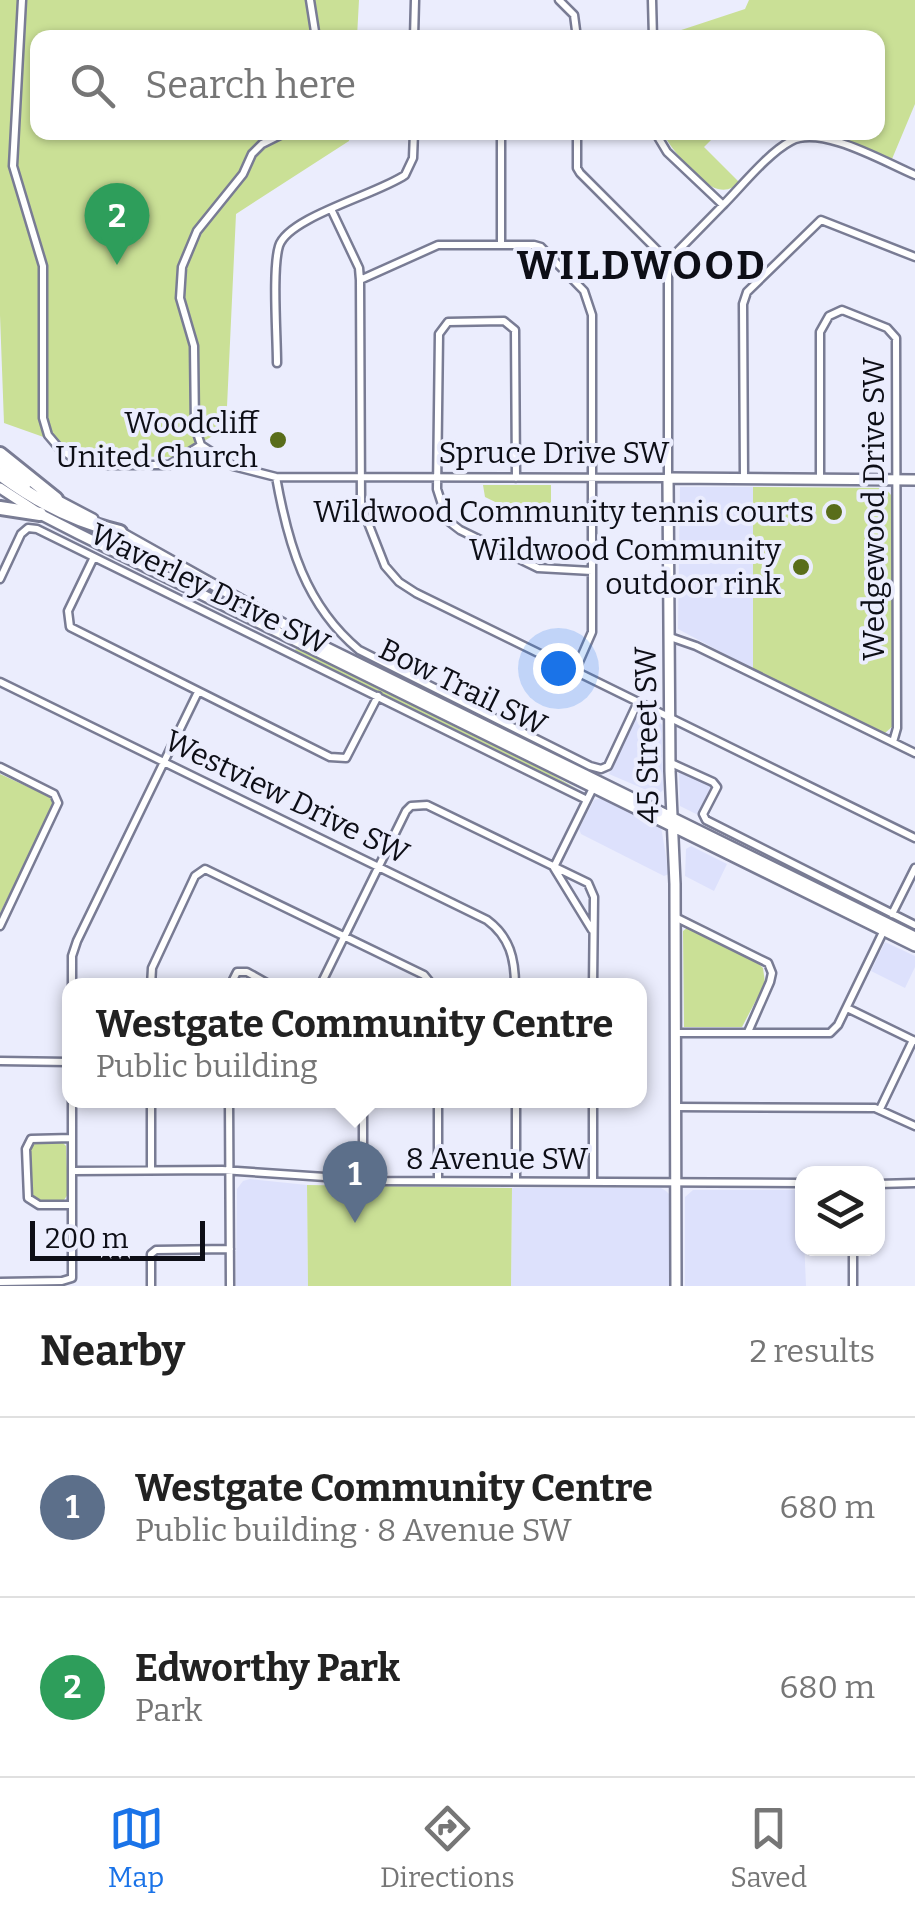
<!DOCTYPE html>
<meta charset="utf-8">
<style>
:root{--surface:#fff;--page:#f2f2f2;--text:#222;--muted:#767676;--line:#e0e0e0;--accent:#1a73e8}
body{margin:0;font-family:Bitter,serif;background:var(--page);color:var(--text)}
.controls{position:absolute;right:30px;bottom:30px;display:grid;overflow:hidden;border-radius:20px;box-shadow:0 2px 8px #0004}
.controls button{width:90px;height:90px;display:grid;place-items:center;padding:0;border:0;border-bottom:2px solid var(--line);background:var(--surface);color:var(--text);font:50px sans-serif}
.scale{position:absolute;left:30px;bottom:25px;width:175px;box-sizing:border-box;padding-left:10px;border:5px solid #0d0e16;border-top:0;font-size:28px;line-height:35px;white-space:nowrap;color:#0d0e16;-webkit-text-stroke:8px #ebedfd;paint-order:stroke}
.you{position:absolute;left:558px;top:668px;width:35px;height:35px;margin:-25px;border:8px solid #fff;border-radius:50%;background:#1a73e8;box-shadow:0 0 0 15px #1a73e833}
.badge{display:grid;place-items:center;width:65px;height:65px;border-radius:50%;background:var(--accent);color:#fff;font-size:32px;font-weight:700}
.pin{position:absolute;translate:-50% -82px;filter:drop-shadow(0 2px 5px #0008)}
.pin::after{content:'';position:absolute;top:52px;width:35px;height:30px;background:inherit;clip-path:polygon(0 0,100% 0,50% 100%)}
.popup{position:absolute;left:62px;top:978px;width:585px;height:130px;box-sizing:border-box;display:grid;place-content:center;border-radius:20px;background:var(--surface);filter:drop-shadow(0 2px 8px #0005);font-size:32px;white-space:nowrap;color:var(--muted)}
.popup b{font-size:38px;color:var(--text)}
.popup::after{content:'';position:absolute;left:50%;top:100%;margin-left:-20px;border:20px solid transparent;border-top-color:var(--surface)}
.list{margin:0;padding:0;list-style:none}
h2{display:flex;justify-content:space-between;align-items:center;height:130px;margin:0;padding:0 40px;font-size:42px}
h2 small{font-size:32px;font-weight:400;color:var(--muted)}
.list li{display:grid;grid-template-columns:65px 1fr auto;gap:30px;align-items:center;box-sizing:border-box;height:180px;padding:0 40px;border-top:2px solid var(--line)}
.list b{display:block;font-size:38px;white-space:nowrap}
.list p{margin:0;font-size:32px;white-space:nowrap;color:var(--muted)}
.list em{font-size:32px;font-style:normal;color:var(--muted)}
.icon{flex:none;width:55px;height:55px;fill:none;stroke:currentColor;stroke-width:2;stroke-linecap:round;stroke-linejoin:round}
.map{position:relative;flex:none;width:915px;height:1286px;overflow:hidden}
.search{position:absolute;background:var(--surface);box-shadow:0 2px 8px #0004;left:30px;right:30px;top:30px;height:110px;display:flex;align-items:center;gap:25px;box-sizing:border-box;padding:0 35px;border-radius:20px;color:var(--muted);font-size:38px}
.sheet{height:490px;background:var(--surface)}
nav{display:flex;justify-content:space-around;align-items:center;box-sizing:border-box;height:140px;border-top:2px solid var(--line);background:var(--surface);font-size:28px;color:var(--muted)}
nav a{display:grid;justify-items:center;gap:5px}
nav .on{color:var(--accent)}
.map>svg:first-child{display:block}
.built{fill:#dde1fc}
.green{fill:#cae096}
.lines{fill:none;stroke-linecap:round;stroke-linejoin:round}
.street-casing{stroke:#797c94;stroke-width:11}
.secondary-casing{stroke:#797c94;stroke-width:14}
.highway-casing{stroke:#797c94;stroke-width:18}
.street{stroke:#fff;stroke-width:6}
.secondary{stroke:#fff;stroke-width:9}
.highway{stroke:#fff;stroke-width:12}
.poi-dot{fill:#596d1a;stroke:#ebedfd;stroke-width:4}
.labels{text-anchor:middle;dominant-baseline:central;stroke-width:8;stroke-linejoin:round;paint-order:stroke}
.poi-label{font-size:30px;fill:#0d0e16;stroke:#ebedfd;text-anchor:end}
.street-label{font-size:30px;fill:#0d0e16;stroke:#ebedfd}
.district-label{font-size:40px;font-weight:bold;letter-spacing:2.5px;fill:#0d0e16;stroke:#ebedfd}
</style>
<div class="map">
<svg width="915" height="1286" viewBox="0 0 915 1286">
<rect width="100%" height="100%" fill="#ebedfd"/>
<path class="built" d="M 680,487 L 753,487 L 753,669 L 678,629 Z
M 639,713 L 656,718 L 662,725 L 663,790 L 658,795 L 609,774 Z
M 679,771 L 710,784 L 712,791 L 700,816 L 680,806 Z
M 601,798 L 661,827 L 669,874 L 664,876 L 581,834 L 579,829 L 594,800 Z
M 691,846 L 727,864 L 714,891 L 685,876 L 686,849 Z
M 885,942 L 915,956 L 915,967 L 905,988 L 871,971 Z
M 250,1179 L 307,1185 L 308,1286 L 236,1286 L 237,1189 L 243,1181 Z
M 512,1188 L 661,1188 L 666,1191 L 670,1195 L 669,1286 L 511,1286 Z
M 693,1190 L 802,1190 L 806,1286 L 685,1286 L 685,1197 Z"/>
<path class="green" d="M 0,0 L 359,0 L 357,37 L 38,38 L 38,132 L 350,133 L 349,141 L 236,214 L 226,428 L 177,457 L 97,456 L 4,423 L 0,315 Z
M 749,0 L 915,0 L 915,104 L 892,159 L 824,133 L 878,132 L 878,38 L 660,37 L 745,9 Z
M 663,133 L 718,133 L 704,147 L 740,183 C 733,188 727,191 718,189 C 702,186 669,147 663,133 Z
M 483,485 L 551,485 L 551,521 L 542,525 L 485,497 Z
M 753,487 L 885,488 L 891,495 L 893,726 L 885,733 L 753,669 Z
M 296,649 L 309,652 L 512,752 L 579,790 L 294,651 Z
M 0,774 L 50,797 L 54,804 L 0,913 Z
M 688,927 L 756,961 L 763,968 L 765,983 L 742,1027 L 684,1027 L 683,931 Z
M 37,1142 L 62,1142 L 66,1146 L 68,1194 L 64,1200 L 37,1201 L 31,1197 L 30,1148 Z
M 307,1185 L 512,1188 L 511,1286 L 308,1286 Z"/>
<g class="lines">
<g class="street-casing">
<path id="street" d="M 22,0 L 13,166 L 43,266 L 43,418 L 48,435 L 59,448 L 76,460 L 95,465 L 169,465 L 201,445
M 310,0 L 316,38
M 559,0 L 574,15 L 577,38
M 652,0 L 653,38
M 414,38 L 415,0
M 501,132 L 501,245
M 577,132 L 577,168 L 580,173 L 668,261
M 655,132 L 667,152 L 723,205 C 741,187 768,153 791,141 C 822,125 884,162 915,175
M 332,211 L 359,268 L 360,280 L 361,505 L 385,566 L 399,582 L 416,593 L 915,838
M 360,280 L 438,245 L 534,245 L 541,247 L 584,291 L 592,315 L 592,632 L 575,671
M 277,363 C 277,336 272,269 279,246 C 288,217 378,194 405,175 L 413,158 L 414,132
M 201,445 L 233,466 L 276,477 L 668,478 L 668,261 L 723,205
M 201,445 L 195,427 L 194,346 L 180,298 L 182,267 L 197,231 L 243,174 L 252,154 L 262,144 L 286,132
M 276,477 C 288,544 305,605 359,650 L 590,766 L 601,769 L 608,766 L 638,702
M 516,478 L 515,330 L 504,321 L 448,322 L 439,334 L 437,489 L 447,520 L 460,530 L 538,568 L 592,571
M 744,478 L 743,304 L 747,292 L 821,220 L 915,257
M 820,479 L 820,332 L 829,316 L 842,310 L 887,328 L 896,338 L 897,728 L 893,742
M 94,557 L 68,611 L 70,627 L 330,757 L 346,758 L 378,696
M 0,579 L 21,534 L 28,528 L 37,529 L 587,800
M 670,637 L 696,646 L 915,753
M 0,682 L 487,920 C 510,937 515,959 515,986
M 671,763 L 713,782 L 717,787 L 703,814 L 706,820 L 915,925
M 0,767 L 54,794 L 58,803 L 0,926
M 554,867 L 593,788
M 554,868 L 592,930
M 892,914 L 915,868
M 675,917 L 768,963 L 772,973 L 770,982 L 748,1032
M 72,986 L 72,956 L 77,941 L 198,692
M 151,986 L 152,968 L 195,876 L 205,869 L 424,975 L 433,986
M 230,986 L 237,972 L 247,972 L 272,986
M 320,986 L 406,811 L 411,806 L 427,805 L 588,883 L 594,897 L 593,986
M 847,1008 L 915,1041
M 676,1033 L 830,1033 L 838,1025 L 884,930
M 0,1061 L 70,1062
M 229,1100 L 230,1286
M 363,1100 L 363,1180
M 516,1100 L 516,1181
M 676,1107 L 875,1108 L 915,1126
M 880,1109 L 913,1040
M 72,1138 L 31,1139 L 26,1149 L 28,1198 L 39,1205 L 72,1205
M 151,1170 L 151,1100
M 73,1171 L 222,1170 L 385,1181 L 802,1183
M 438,1181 L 438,1100
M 593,1182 L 593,1100
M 878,1184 L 915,1183
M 0,1282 L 62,1281 L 72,1278 L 72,1100
M 151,1286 L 151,1254 L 156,1250 L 230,1249
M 853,1286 L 853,1248"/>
</g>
<g class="secondary-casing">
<path id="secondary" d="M 0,463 L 27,483
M 0,488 L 40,514 L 79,534 L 915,946
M 53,498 L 93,519
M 116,530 L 319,644 L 915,937
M 676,1286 L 675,884 L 670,771 L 668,478 L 915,480"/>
</g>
<g class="highway-casing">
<path id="highway" d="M 0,454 L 56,499
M 0,474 C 37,502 75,521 120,532
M 0,508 L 40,514"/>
</g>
<use href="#street" class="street"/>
<use href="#secondary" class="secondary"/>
<use href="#highway" class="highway"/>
</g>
<g class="poi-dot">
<circle cx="278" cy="440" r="10"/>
<circle cx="834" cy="512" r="10"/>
<circle cx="801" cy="567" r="10"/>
</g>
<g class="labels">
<g class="poi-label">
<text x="258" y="423">Woodcliff<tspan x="258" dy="34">United Church</tspan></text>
<text x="814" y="512">Wildwood Community tennis courts</text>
<text x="781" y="550">Wildwood Community<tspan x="781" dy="34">outdoor rink</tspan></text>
</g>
<g class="street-label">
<text x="554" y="453">Spruce Drive SW</text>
<text transform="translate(874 509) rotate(-90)">Wedgewood Drive SW</text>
<text transform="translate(210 589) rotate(26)">Waverley Drive SW</text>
<text transform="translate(463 687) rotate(26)">Bow Trail SW</text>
<text transform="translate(647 735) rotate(-91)">45 Street SW</text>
<text transform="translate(287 797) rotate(26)">Westview Drive SW</text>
<text x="497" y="1159">8 Avenue SW</text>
</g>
<g class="district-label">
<text x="642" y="266">WILDWOOD</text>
</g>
</g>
</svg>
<div class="controls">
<button><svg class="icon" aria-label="layers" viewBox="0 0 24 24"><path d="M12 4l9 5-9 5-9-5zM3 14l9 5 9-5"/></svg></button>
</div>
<div class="scale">200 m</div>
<div class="you"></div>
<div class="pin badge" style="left:355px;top:1223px;background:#5c6f8a">1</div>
<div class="popup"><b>Westgate Community Centre</b>Public building</div>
<div class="pin badge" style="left:117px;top:265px;background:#2e9e5b">2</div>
<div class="search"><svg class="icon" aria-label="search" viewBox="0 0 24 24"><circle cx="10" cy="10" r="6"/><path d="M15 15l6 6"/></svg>Search here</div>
</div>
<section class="sheet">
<h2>Nearby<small>2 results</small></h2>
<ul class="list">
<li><span class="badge" style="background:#5c6f8a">1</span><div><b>Westgate Community Centre</b><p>Public building · 8 Avenue SW</p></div><em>680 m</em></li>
<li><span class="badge" style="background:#2e9e5b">2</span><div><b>Edworthy Park</b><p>Park</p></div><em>680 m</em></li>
</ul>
</section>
<nav>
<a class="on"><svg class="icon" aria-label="map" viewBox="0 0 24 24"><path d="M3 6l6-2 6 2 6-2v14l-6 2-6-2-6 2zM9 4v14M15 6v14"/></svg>Map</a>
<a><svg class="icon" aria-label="directions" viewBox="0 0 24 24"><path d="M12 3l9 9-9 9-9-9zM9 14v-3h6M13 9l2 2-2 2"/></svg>Directions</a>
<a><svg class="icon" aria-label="saved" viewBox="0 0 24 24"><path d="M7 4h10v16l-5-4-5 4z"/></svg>Saved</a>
</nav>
